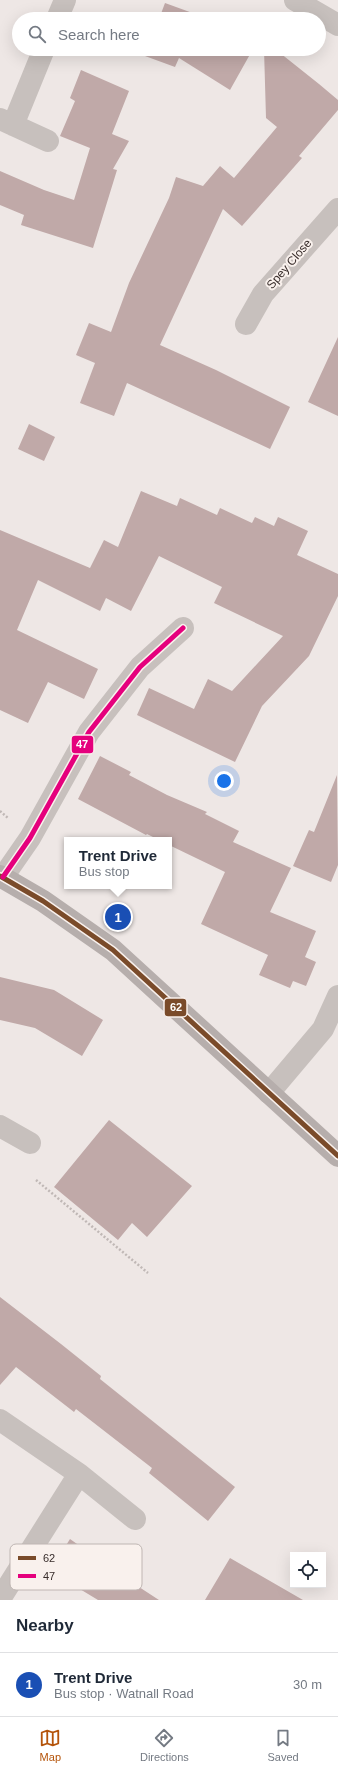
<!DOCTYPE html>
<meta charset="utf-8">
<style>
:root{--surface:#fff;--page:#f6f6f7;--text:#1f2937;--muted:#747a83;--line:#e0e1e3;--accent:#b45309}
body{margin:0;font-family:Arial,sans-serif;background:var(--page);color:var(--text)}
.controls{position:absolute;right:12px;bottom:12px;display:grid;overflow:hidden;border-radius:0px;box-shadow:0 4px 16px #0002}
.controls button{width:36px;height:36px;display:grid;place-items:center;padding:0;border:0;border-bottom:1px solid var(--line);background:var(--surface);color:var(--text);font:20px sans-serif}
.you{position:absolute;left:224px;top:781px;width:14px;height:14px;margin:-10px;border:3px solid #fff;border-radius:50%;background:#1a73e8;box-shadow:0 0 0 6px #1a73e833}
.badge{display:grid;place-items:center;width:26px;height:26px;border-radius:50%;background:var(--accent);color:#fff;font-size:13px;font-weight:700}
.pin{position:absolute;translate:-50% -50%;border:2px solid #fff;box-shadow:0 1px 4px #0006}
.popup{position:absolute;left:64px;top:837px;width:108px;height:52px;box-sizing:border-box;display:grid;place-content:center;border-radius:0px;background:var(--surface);filter:drop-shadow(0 1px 3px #0005);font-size:13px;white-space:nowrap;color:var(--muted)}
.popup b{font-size:15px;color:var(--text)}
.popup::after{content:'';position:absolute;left:50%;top:100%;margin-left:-8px;border:8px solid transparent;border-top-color:var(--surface)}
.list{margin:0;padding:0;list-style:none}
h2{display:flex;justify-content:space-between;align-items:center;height:52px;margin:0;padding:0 16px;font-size:17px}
h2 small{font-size:13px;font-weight:400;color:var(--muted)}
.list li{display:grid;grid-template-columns:26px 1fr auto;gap:12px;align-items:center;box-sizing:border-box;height:64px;padding:0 16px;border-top:1px solid var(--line)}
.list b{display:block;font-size:15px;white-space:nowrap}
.list p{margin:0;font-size:13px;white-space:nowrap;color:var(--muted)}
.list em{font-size:13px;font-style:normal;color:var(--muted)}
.icon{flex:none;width:22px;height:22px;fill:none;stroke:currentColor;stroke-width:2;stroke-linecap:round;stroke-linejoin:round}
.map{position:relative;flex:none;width:338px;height:1600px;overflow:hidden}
.search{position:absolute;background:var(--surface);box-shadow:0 4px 16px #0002;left:12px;right:12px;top:12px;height:44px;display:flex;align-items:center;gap:10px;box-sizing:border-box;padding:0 14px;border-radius:22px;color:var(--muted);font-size:15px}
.sheet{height:116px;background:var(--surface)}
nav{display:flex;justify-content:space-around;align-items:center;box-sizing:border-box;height:56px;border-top:1px solid var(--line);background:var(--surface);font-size:11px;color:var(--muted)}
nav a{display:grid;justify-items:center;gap:2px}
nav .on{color:var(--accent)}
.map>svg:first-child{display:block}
.building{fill:#c0a9a8}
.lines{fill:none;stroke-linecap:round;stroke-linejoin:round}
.path{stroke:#c0b8b6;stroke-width:2.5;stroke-dasharray:2 2;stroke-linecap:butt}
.minor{stroke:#c7c0bd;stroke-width:22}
.major{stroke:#b6aeac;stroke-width:22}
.bus-1-casing{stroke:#f9f1ed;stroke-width:8}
.bus-2-casing{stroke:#f9f1ed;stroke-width:8}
.bus-1{stroke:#7a4b2a;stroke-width:5}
.bus-2{stroke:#e5007d;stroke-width:5}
.labels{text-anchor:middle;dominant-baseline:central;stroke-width:4;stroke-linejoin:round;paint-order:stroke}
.street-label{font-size:12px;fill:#382d2b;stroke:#f9f1ed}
.key{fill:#f9f1ed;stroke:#bfb6b3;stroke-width:1}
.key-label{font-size:11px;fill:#382d2b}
.line-badge{stroke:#f9f1ed;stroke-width:1.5}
.badge-label{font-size:11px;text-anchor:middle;font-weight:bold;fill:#fff}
</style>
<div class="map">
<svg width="338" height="1600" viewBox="0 0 338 1600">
<rect width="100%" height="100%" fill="#eee7e5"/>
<path class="building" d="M 165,3 L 209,19 L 159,19 Z
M 148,49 L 253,49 L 230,90 L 179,58 L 175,67 L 145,56 Z
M 264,49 L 275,49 L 319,84 L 338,100 L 338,110 L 299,156 L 302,158 L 242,226 L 223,209 L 160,345 L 216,370 L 290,407 L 270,449 L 127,383 L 114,416 L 80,403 L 95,363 L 76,355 L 89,323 L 111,332 L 129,283 L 169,198 L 176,177 L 203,186 L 220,166 L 234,178 L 277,127 L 266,118 Z
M 81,70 L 129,91 L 112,134 L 129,141 L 113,169 L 117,170 L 93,248 L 21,225 L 24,215 L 0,205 L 0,171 L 44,190 L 74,200 L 90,148 L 60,136 L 75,101 L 70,98 Z
M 338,337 L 338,416 L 308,402 Z
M 29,424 L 55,437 L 44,461 L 18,449 Z
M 141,491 L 177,506 L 180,498 L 217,515 L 220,508 L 252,523 L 255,517 L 274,526 L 278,517 L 308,531 L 297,555 L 338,574 L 338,596 L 309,656 L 262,706 L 235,762 L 137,715 L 149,688 L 194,709 L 208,679 L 232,691 L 283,636 L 214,603 L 222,587 L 159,556 L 131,611 L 106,598 L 100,611 L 38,580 L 17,630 L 98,669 L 84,699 L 48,682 L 28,723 L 0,710 L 0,530 L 90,568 L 104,540 L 118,547 Z
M 100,756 L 131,772 L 129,775 L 167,795 L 207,812 L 205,814 L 239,831 L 233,842 L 291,868 L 270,912 L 316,931 L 305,957 L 316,962 L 306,986 L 293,981 L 290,988 L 259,975 L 268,955 L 201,924 L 225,872 L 169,845 L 169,840 L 159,840 L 147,834 L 146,835 L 78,799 Z
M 337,775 L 338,865 L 331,882 L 293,866 L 309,830 L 314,832 Z
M 0,977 L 54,990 L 103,1020 L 82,1056 L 35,1028 L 0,1020 Z
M 109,1120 L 192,1186 L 147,1237 L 132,1223 L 118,1240 L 54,1187 Z
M 0,1297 L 61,1344 L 101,1376 L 100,1379 L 235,1487 L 208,1521 L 149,1473 L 152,1468 L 76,1409 L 74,1412 L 16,1367 L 0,1385 Z
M 70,1539 L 94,1556 L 93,1557 L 159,1600 L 98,1600 L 50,1571 Z
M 230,1558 L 303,1600 L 205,1600 Z"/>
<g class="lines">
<path class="path" d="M 0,811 L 8,818
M 36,1180 L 148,1273"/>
<path class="minor" d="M 295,0 L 338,25
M 57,19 L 65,0
M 0,119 L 48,141
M 13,125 L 44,49
M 246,324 L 263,294 L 338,209
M 3,877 L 30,838 L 89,732 L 140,667 L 183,628
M 269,1093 L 323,1029 L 338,996
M 0,1126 L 30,1143
M 0,1420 L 79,1474 L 135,1519
M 0,1599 L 79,1474"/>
<path class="major" d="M 0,876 L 43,901 L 113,950 L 338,1156"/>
<g class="bus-1-casing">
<path id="bus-1" d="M 0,876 L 43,901 L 113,950 L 338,1156"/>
</g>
<g class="bus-2-casing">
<path id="bus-2" d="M 3,877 L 30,838 L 89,732 L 140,667 L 183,628"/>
</g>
<use href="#bus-1" class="bus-1"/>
<use href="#bus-2" class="bus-2"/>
</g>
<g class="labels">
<g class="street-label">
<text transform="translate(289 264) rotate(-49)">Spey Close</text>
</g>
</g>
<rect x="10" y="1544" width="132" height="46" rx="6" class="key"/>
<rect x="18" y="1556" width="18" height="4" fill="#7a4b2a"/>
<rect x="18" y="1574" width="18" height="4" fill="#e5007d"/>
<g class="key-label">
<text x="43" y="1562">62</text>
<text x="43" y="1580">47</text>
</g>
<g class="line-badge">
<rect x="71" y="735" width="23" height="19" rx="4" fill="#e5007d"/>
<rect x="164" y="998" width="23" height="19" rx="4" fill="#7a4b2a"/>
</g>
<g class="badge-label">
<text x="82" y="748">47</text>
<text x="176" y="1011">62</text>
</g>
</svg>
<div class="controls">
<button><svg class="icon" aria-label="locate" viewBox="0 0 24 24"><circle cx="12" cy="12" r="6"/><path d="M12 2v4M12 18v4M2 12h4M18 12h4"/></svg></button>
</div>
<div class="you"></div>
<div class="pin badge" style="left:118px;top:917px;background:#1a4fb4">1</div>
<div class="popup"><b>Trent Drive</b>Bus stop</div>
<div class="search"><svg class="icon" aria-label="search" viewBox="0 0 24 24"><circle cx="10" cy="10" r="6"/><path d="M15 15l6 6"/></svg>Search here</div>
</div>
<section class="sheet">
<h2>Nearby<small></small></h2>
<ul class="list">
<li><span class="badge" style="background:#1a4fb4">1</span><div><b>Trent Drive</b><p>Bus stop · Watnall Road</p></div><em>30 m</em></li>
</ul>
</section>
<nav>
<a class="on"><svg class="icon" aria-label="map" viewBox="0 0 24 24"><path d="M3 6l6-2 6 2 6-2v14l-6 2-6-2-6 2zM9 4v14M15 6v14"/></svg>Map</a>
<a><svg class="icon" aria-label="directions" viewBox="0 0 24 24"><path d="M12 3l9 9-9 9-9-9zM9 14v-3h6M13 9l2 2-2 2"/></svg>Directions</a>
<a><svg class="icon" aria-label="saved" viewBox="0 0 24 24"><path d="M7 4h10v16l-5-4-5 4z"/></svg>Saved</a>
</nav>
